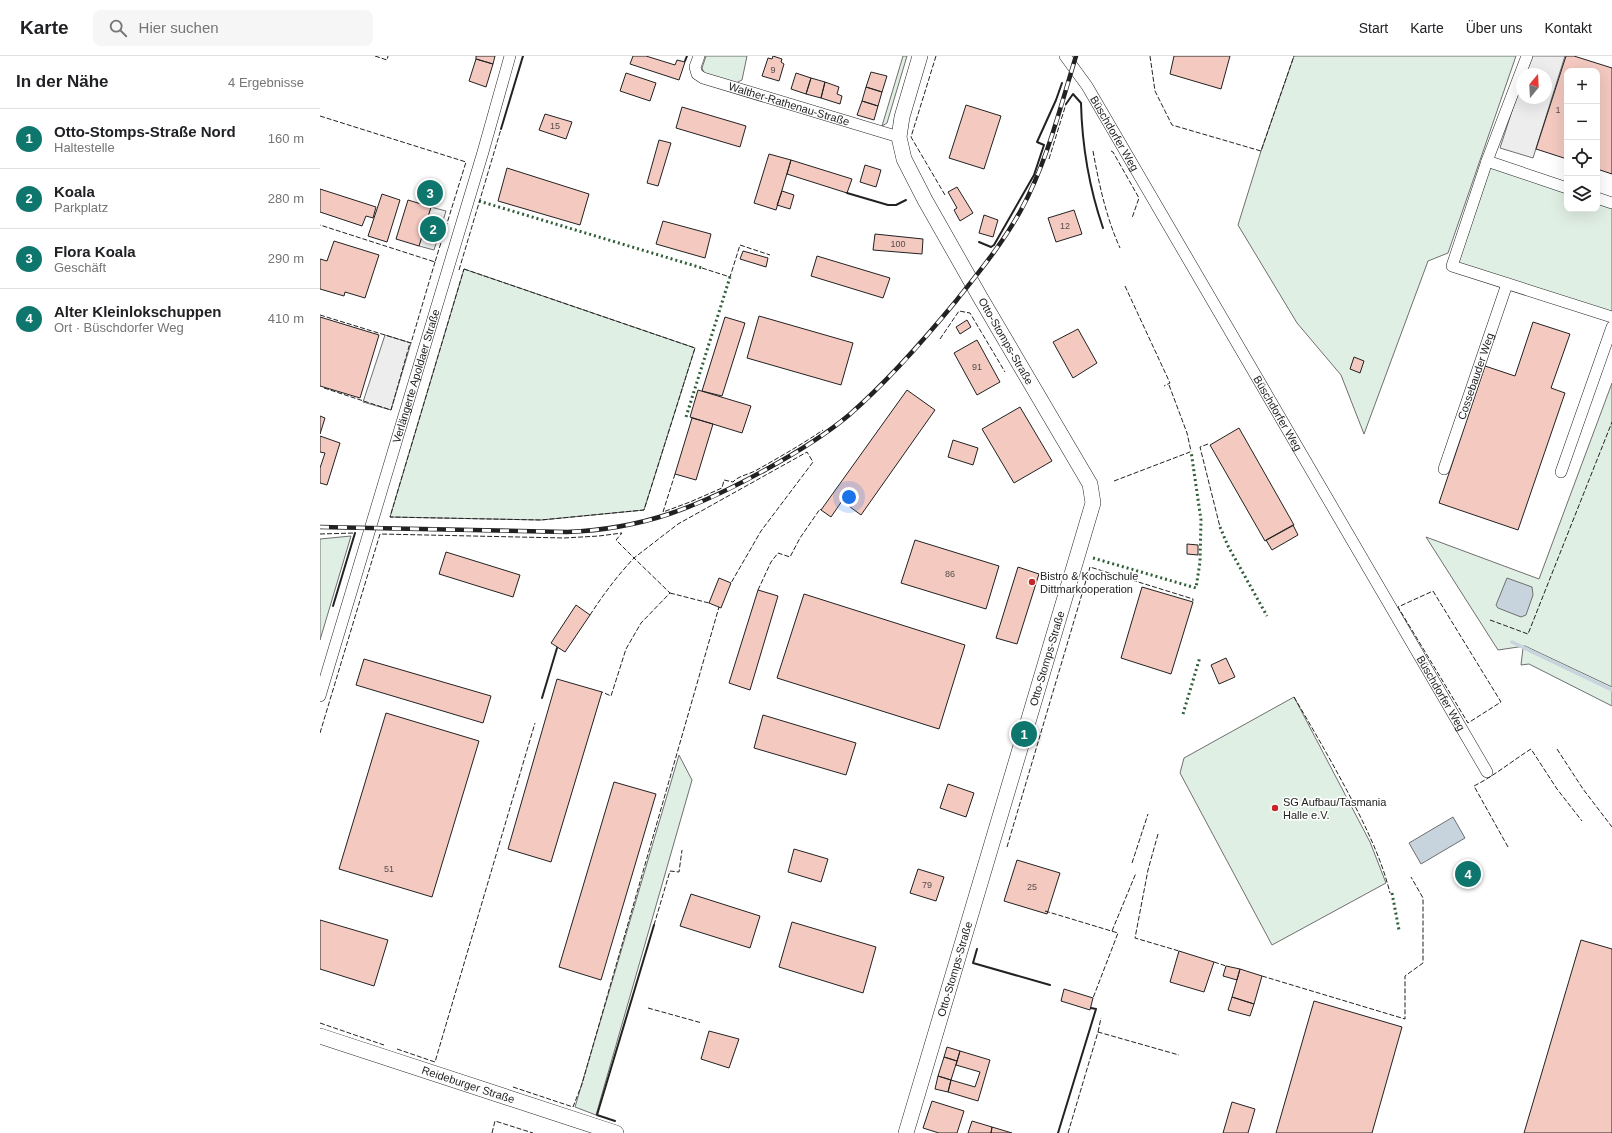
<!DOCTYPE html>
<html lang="de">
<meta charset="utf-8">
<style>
:root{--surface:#fff;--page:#f6f6f6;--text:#202124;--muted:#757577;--line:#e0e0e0;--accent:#0f766e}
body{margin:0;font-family:Arial,sans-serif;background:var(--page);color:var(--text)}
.controls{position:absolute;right:12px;top:12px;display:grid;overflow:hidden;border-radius:8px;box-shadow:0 4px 16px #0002}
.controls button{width:36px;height:36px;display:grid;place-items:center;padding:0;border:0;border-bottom:1px solid var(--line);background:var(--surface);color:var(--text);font:20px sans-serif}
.compass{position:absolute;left:1196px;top:12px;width:36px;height:36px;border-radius:50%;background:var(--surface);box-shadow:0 4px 16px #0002;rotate:18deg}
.you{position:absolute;left:529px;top:441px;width:14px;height:14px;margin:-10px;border:3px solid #fff;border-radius:50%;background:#1a73e8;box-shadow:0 0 0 6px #1a73e833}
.badge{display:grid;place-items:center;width:26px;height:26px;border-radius:50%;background:var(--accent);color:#fff;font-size:13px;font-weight:700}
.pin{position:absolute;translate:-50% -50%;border:2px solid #fff;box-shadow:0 1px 4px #0006}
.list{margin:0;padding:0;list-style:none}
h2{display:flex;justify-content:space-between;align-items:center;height:52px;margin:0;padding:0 16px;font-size:17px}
h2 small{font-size:13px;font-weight:400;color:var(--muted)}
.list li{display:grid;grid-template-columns:26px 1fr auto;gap:12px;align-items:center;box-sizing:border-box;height:60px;padding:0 16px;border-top:1px solid var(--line)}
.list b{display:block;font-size:15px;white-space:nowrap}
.list p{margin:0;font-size:13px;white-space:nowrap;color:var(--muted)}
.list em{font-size:13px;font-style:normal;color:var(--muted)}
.icon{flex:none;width:22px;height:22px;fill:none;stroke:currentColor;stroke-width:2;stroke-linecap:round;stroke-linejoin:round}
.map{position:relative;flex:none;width:1292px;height:1077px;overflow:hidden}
header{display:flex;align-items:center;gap:24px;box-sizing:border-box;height:56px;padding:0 20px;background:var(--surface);border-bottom:1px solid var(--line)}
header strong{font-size:19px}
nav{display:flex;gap:22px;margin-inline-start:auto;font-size:14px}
.search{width:280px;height:36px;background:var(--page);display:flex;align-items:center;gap:10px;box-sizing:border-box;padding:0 14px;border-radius:8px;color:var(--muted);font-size:15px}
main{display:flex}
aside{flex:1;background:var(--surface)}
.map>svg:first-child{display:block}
.green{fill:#e0efe3;stroke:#6f6f6f}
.parking{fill:#ededed;stroke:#6f6f6f}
.water{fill:#c7d3dd;stroke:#6f6f6f}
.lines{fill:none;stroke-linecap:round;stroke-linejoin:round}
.stream{stroke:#c7d3dd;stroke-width:3.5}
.building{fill:#f3c9c0;stroke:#222}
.street-casing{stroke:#222;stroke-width:12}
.secondary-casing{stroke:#222;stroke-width:16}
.street{stroke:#fff;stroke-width:11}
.secondary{stroke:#fff;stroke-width:15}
.rail-casing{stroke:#222;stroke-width:4.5}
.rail{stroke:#fff;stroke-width:3;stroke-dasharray:9;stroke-linecap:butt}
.hedge{stroke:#2f5e38;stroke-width:3;stroke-dasharray:2 3;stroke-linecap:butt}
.fence{stroke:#222;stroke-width:1;stroke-dasharray:5 2;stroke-linecap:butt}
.wall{stroke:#222;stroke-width:2}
.poi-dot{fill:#c62828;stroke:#fff;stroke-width:1.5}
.labels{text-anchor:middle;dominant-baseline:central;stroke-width:3;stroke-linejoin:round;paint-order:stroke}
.number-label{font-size:9px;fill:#564c4a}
.street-label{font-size:11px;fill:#222;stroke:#fff}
.poi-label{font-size:11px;fill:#222;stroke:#fff;text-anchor:start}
</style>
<header>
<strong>Karte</strong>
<div class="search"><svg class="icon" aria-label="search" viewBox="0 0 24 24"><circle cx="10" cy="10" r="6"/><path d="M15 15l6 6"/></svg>Hier suchen</div>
<nav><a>Start</a><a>Karte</a><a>Über uns</a><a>Kontakt</a></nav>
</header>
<main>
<aside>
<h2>In der Nähe<small>4 Ergebnisse</small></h2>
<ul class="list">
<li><span class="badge">1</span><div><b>Otto-Stomps-Straße Nord</b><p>Haltestelle</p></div><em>160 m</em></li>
<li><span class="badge">2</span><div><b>Koala</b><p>Parkplatz</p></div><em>280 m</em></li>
<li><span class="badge">3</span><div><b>Flora Koala</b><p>Geschäft</p></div><em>290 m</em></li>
<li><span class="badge">4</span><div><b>Alter Kleinlokschuppen</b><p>Ort · Büschdorfer Weg</p></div><em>410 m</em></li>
</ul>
</aside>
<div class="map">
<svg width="1292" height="1077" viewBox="0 0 1292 1077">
<rect width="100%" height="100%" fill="#fff"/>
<path class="green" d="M 386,0 L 427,0 L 422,24 L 416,27 L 384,17 L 382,12 Z
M 583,0 L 587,0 L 567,67 L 562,70 Z
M 974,0 L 1196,0 L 1128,197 L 1108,205 L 1044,378 L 1021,319 L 977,267 L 918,169 L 941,95 Z
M 1168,107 L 1247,134 L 1247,153 L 1277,153 L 1277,144 L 1292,149 L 1292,260 L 1134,210 Z
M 144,213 L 375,292 L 324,454 L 221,464 L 70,461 Z
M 1292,327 L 1292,631 L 1205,590 L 1178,594 L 1106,481 L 1219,523 Z
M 31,480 L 0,584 L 0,483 Z
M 1203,592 L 1292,634 L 1292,650 L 1209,608 L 1201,609 Z
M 974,641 L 1050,786 L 1066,827 L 952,889 L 860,717 L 864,702 Z
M 359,699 L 372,724 L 276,1059 L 255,1051 Z"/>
<path class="parking" d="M 1210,0 L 1245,0 L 1213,102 L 1180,92 L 1202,24 L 1202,42 L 1226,42 L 1226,18 L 1204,18 Z
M 111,151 L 126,155 L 114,194 L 99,190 Z
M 65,279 L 91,287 L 71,354 L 43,346 Z"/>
<path class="water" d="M 1187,522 L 1212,531 L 1213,539 L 1206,559 L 1201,561 L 1178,552 L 1176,549 Z
M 1133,761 L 1145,782 L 1101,808 L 1089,787 Z"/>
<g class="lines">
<path class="stream" d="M 1192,586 L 1292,634"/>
</g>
<path class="building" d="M 156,0 L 175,0 L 173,8 L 156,3 Z
M 313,0 L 326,0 L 355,9 L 357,4 L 365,6 L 359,24 L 310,8 Z
M 453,0 L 462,3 L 461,6 L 464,8 L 459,25 L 442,20 L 448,2 L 452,3 Z
M 854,0 L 910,0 L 901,33 L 850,18 Z
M 1246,0 L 1254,0 L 1292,12 L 1292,118 L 1277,113 L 1277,15 L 1247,15 L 1247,103 L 1216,93 Z
M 156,3 L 173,8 L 166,31 L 149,25 Z
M 551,16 L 567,20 L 562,36 L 546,31 Z
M 306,17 L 336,27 L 330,45 L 300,35 Z
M 476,17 L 491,22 L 486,38 L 471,33 Z
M 491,22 L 505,26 L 501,42 L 486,38 Z
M 505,26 L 519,31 L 517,38 L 522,40 L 520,48 L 501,42 Z
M 546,31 L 562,36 L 558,50 L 542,45 Z
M 542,45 L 558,50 L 554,64 L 537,59 Z
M 646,49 L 681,60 L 664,113 L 629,102 Z
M 362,51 L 426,70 L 420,91 L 356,72 Z
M 225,58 L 252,66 L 246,83 L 219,74 Z
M 339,84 L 351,87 L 338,130 L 327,127 Z
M 449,98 L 471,104 L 456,154 L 434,147 Z
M 471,104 L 532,123 L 527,137 L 467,118 Z
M 545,109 L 561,114 L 556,131 L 540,126 Z
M 187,112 L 269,138 L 260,169 L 178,145 Z
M 637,131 L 653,157 L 640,165 L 634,154 L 637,152 L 628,136 Z
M 0,133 L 56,151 L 53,162 L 46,160 L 42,170 L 0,156 Z
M 462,135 L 474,139 L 470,153 L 457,149 Z
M 62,138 L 80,144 L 67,186 L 48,180 Z
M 88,144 L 111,151 L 99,190 L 76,183 Z
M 754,154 L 762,178 L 736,186 L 728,162 Z
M 664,159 L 678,164 L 673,181 L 659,177 Z
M 343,165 L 391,178 L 385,202 L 336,188 Z
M 555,178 L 603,183 L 602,198 L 553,194 Z
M 14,185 L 59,199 L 45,242 L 25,236 L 24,240 L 0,233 L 0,203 L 7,205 Z
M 423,195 L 448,202 L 446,211 L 420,203 Z
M 497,200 L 570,222 L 563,242 L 491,220 Z
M 439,260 L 533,287 L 521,329 L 427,302 Z
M 0,261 L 59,279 L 40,342 L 0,330 Z
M 405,261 L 425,267 L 402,340 L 382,335 Z
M 647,264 L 651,271 L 640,278 L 636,271 Z
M 1213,266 L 1250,278 L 1231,332 L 1245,337 L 1198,474 L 1119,447 L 1165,310 L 1195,320 Z
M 758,273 L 777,307 L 753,322 L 733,286 Z
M 657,284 L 680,326 L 657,339 L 634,297 Z
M 1034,301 L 1044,305 L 1040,317 L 1030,313 Z
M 378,334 L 431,350 L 422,377 L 370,361 Z
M 587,334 L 615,354 L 541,459 L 522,445 L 511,461 L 501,454 Z
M 700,351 L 732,405 L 694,427 L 662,373 Z
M 0,360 L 5,362 L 0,378 Z
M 372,362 L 393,368 L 376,424 L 355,418 Z
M 919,372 L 974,469 L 945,485 L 890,389 Z
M 0,380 L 20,387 L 7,429 L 0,427 L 0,412 L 5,397 L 0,396 Z
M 633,384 L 658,392 L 653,409 L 628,401 Z
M 973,469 L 978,479 L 952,494 L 946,484 Z
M 595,484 L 679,510 L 666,553 L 581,527 Z
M 867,488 L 878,489 L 878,499 L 867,498 Z
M 126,496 L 200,519 L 193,541 L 119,518 Z
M 698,511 L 719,518 L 697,588 L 676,582 Z
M 399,522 L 411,527 L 401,552 L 389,547 Z
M 822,531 L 873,546 L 851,618 L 801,602 Z
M 438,534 L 458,540 L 430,634 L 409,627 Z
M 484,538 L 645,589 L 619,673 L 457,622 Z
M 256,549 L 270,559 L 245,596 L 231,587 Z
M 906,602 L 915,621 L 899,628 L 891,609 Z
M 44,603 L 171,640 L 163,667 L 36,629 Z
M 237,623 L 282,636 L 231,806 L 188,793 Z
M 66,657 L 159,685 L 112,841 L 19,813 Z
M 443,659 L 536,687 L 526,719 L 434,692 Z
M 294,726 L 336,738 L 281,924 L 239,911 Z
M 628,728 L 654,737 L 646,761 L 620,752 Z
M 474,793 L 508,803 L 501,826 L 468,816 Z
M 697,804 L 740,817 L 727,858 L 684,845 Z
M 1145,807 L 1156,810 L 1150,828 L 1140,825 Z
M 598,813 L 624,821 L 616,845 L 590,837 Z
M 371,838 L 440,860 L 430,892 L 360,870 Z
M 0,864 L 68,884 L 54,930 L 0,913 Z
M 472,866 L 556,891 L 543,937 L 459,911 Z
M 1261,884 L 1292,893 L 1292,1077 L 1204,1077 Z
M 859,895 L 894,906 L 884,936 L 850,926 Z
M 906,910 L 920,913 L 917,924 L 903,920 Z
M 920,913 L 942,920 L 934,948 L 912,941 Z
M 744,933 L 773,942 L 770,954 L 741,945 Z
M 912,941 L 934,948 L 930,960 L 908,954 Z
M 994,945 L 1082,971 L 1052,1077 L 956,1077 Z
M 389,975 L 419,983 L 409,1012 L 381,1003 Z
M 627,991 L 640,995 L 637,1005 L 624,1001 Z
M 640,995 L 670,1004 L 658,1045 L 628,1036 L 631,1024 L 655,1031 L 660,1016 L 636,1009 Z
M 624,1001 L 637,1005 L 631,1024 L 618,1020 Z
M 618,1020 L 631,1024 L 628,1036 L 615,1033 Z
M 612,1045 L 644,1055 L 637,1077 L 619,1077 L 603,1072 Z
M 912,1046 L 935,1053 L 928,1077 L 903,1077 Z
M 652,1065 L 672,1071 L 671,1077 L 648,1077 Z
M 672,1071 L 692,1077 L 671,1077 Z"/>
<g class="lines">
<g class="street-casing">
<g id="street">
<path id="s1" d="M 379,0 L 375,11 L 377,18 L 383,22 L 579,81"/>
<path id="s2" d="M 745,0 L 767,30 L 1167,716"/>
<path d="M 1207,0 L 1167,105 L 1132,210 L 1292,261"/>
<path d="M 1167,105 L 1247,132"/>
<path d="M 1277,142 L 1292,147"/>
<path id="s3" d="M 1124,413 L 1187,228"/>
<path d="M 1241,416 L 1292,271"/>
<path id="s4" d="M 0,640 L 163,96 L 190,0"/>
</g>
</g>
<g class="secondary-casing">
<g id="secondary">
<path id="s5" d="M 0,980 L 296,1077"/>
<path id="s6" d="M 586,1077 L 773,447 L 770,428 L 660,241 L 605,144 L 584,103 L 579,81 L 582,61 L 600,0"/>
</g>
</g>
<use href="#street" class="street"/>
<use href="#secondary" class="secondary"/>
<g class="rail-casing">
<path id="rail" d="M 0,471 L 247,476 C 324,473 378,451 445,414 C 474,398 503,381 529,359 C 568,325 603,285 636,245 C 659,216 683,187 701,154 C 727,106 740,52 756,0"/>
</g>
<use href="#rail" class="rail"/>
<path class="hedge" d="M 159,145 L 382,212
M 366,361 L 410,221
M 900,471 L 908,490 L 947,560
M 773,502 L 876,532 L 880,506 L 881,464 L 871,395
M 863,658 L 880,601
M 1072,837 L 1079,874"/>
<path class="fence" d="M 55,0 L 67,4 L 68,0
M 616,0 L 591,81 L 625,139
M 830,0 L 835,35 L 852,69 L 941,95 L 974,0
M 0,60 L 146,106 L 115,206 L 0,169
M 773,95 C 779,128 786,161 800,192
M 791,95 L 793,96 L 819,142 L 812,162
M 729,103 L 746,48
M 382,212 L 410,221 L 420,189 L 450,199
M 144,213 L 375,292 L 324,454 L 221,464 L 70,461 Z
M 139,214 L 181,73
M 805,230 L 850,327 L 844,330
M 0,259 L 91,287 L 115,206 L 114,205
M 620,283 L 639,255 L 650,257 L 685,316
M 849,329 L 867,377 L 871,395
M 4,332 L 71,354 L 90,287
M 888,388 L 880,391 L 900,471
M 355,418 L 343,456 L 370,446 L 402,432 L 404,424 L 413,426 C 418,420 427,419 435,415 C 458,402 481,389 503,374
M 794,425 L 870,396
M 0,478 L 35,477
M 438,534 L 451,506 L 458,497 L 470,501 L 480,482 L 500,453 L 501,454
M 1113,535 L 1181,646 L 1148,667 L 1078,551 Z
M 350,537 L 389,547
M 270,559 C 283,539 297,520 314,502 L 350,537 L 321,567 L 306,593 L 291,640 L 282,636
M 1170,564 L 1208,578 L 1292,366
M 974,641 C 997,680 1019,718 1039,758 C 1052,784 1063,809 1070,837
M 0,677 L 60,478 L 244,482 L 279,480 L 302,477 L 296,484 L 314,502 L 358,468 L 487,396 L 493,406 L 441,475 L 411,527
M 1237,693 L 1263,733 L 1292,771
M 838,778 L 828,814 L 815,882 L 859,895
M 687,791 L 770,511 L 873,543 L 873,545
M 1188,791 L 1154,730 C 1174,720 1192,705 1211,693 L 1237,733 L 1262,765
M 812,807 L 828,758
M 725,855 L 798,877 L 773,942
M 334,869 L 350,815 L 359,816 L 362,794
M 792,875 L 816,817
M 894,906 L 906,910
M 942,920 L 1085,963 L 1085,920 L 1103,907 L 1103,842 L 1091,821
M 328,952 L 382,967
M 0,967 L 64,989
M 778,976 L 781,962
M 77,993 L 115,1006 L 215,667
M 193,1031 L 253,1051 L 262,1028 L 399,551
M 172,1077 L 175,1065 L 213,1077
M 748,1077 L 778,976 L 859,999"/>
<path class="wall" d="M 365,5 L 367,0
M 746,48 L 753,38 L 761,47 C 762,89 769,131 783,172
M 181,73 L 203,0
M 527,137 L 568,149 L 576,149 L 586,144
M 659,186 L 671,191 L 674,189 L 714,119 L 724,89 L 717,86 L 736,44 L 742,27
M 13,550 L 35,477
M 222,642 L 237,592
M 657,893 L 653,907 L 730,929
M 295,1065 L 277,1059 L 334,869
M 738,1077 L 776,953 L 771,952"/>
</g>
<g class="poi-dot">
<circle cx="712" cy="526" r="4"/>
<circle cx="955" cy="752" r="4"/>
</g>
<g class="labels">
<g class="number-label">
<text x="453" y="14">9</text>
<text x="1238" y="54">1</text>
<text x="235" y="70">15</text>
<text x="745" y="170">12</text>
<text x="578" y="188">100</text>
<text x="657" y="311">91</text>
<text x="630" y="518">86</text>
<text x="69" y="813">51</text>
<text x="607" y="829">79</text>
<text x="712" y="831">25</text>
</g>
<g class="street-label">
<text stroke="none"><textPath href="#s1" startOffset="116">Walther-Rathenau-Straße</textPath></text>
<text stroke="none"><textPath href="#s2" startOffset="92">Büschdorfer Weg</textPath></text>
<text transform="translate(686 285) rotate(60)">Otto-Stomps-Straße</text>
<text stroke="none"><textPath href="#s4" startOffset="334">Verlängerte Apoldaer Straße</textPath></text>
<text stroke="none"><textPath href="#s3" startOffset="98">Cossebauder Weg</textPath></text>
<text stroke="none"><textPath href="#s2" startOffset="416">Büschdorfer Weg</textPath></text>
<text stroke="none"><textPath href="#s6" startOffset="495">Otto-Stomps-Straße</textPath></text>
<text stroke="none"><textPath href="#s2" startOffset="740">Büschdorfer Weg</textPath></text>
<text stroke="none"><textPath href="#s6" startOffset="171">Otto-Stomps-Straße</textPath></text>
<text stroke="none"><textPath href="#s5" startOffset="156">Reideburger Straße</textPath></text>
</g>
<g class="poi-label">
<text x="720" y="520">Bistro &amp; Kochschule<tspan x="720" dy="13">Dittmarkooperation</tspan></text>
<text x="963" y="746">SG Aufbau/Tasmania<tspan x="963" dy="13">Halle e.V.</tspan></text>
</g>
</g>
</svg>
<div class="controls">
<button>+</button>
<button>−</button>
<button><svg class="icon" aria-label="locate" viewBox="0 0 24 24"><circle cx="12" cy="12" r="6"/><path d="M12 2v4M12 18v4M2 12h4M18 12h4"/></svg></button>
<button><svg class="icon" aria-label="layers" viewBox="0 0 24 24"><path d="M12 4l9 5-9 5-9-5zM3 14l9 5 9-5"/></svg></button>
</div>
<svg class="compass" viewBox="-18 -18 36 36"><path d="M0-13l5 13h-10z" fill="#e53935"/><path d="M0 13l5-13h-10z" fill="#757577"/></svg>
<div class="you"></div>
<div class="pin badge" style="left:704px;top:678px">1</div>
<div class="pin badge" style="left:113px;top:173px">2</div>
<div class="pin badge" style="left:110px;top:137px">3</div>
<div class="pin badge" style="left:1148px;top:818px">4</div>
</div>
</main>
